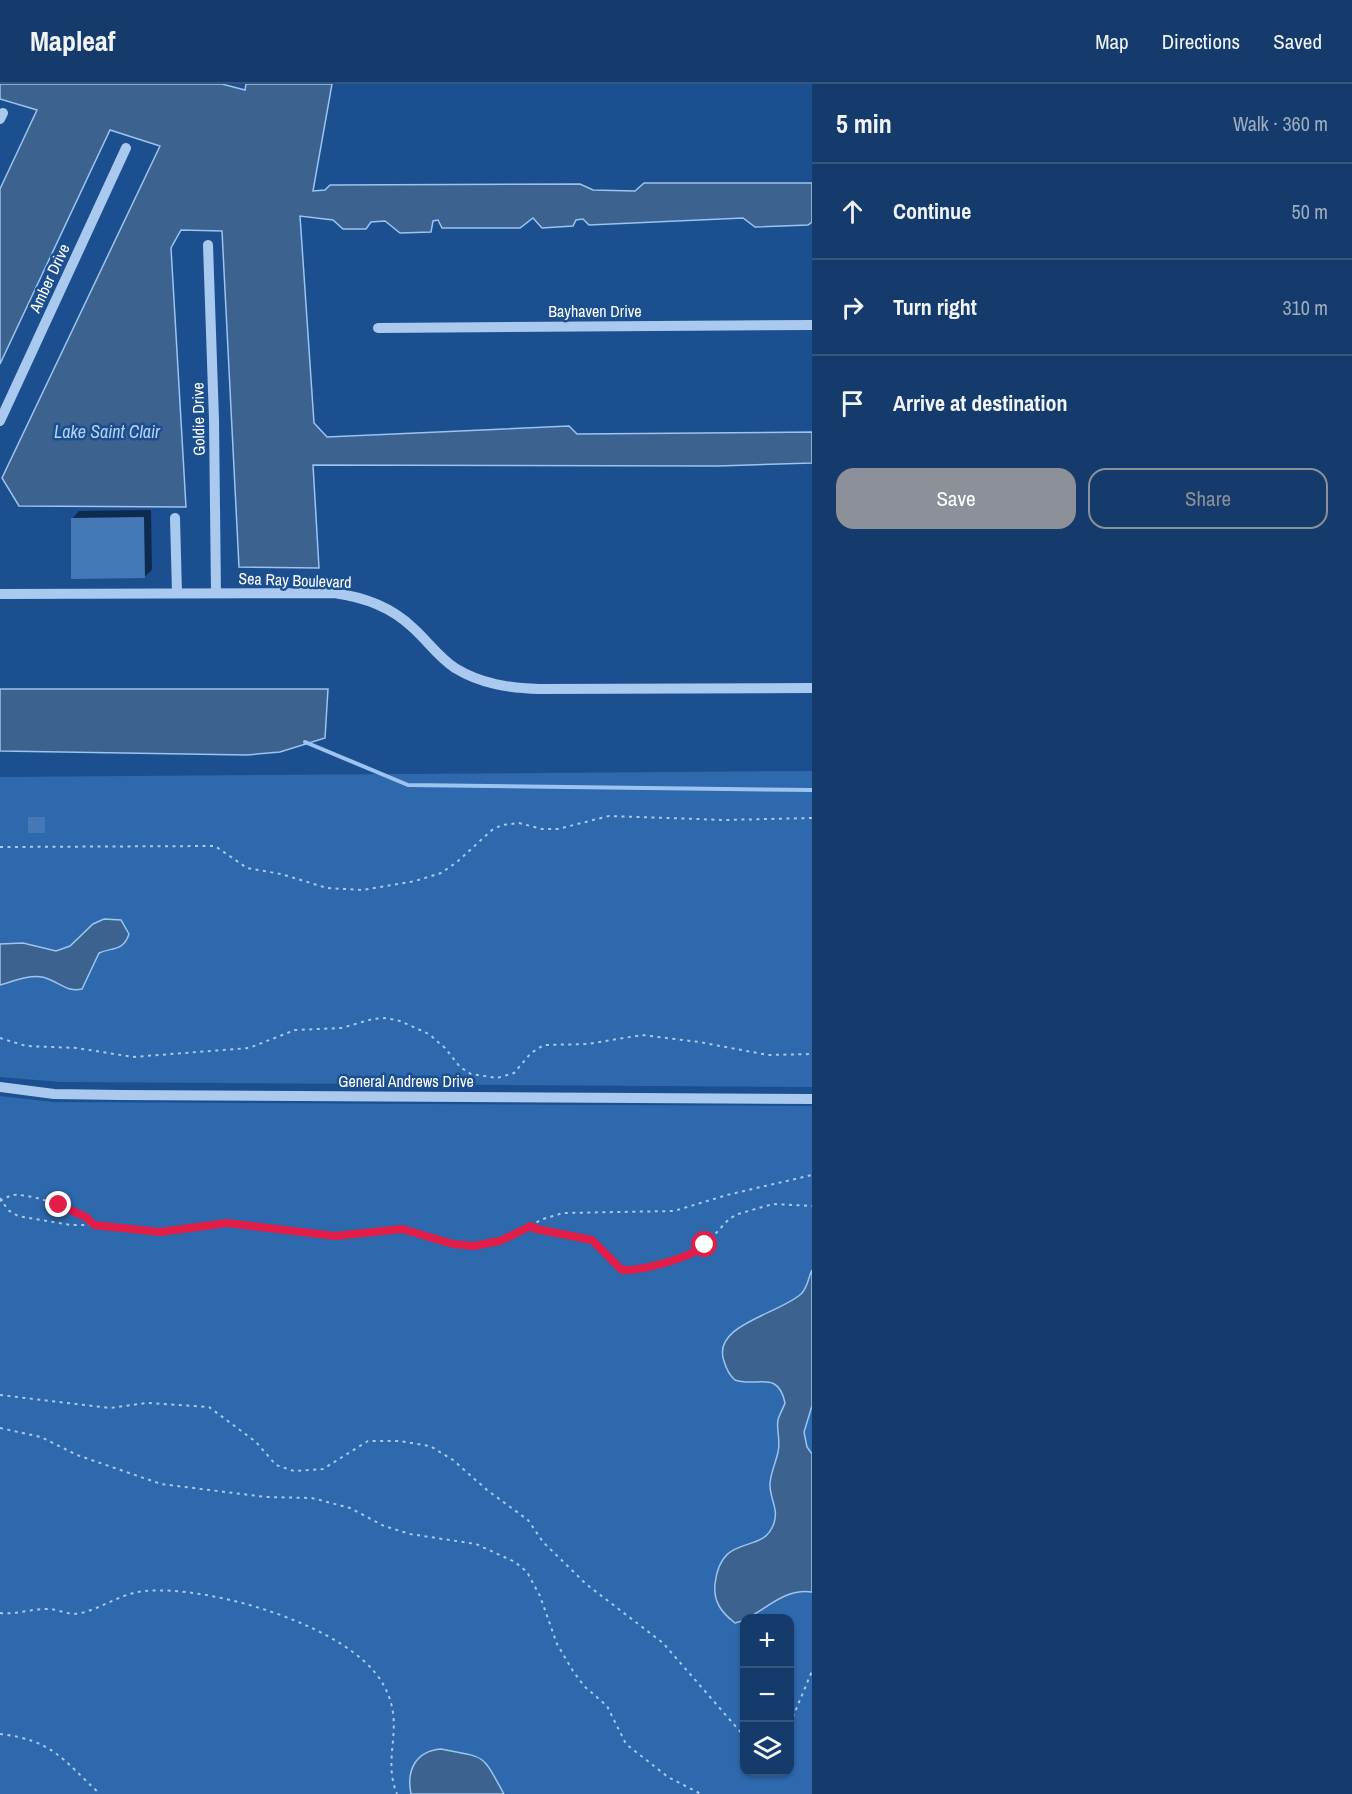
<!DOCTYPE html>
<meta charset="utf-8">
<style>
:root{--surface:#143b6b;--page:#1d4271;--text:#f1f3f6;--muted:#9dadc1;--line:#33557e;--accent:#8c9099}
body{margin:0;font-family:"Archivo Narrow",sans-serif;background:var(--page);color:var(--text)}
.controls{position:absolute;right:18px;bottom:18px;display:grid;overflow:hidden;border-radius:12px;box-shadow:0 2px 4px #0004}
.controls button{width:54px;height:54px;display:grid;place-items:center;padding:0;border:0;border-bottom:2px solid var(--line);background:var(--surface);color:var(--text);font:30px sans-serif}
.stop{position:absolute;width:18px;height:18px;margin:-14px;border:4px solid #e11d48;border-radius:50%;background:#fff}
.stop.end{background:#e11d48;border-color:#fff;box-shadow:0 2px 6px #0008}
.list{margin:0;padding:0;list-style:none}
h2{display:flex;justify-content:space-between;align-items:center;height:78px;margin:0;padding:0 24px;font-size:26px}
h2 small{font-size:20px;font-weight:400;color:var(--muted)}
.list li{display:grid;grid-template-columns:39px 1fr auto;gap:18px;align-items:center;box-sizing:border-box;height:96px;padding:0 24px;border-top:2px solid var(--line)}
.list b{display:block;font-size:22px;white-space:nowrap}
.list em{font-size:20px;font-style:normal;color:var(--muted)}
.actions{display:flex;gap:12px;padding:18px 24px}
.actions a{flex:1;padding:14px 0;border:2px solid var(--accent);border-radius:18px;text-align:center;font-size:21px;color:var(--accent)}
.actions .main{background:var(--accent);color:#fff}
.icon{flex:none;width:33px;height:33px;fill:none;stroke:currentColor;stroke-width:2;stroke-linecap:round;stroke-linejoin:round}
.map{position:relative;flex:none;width:812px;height:1710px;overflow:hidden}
header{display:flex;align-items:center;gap:36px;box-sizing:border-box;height:84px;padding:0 30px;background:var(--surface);border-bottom:2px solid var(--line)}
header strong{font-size:28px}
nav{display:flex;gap:33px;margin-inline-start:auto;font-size:21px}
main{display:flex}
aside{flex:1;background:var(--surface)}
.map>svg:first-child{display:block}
.green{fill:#2e69ad;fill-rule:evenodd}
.water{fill:#3c6290;stroke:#9cc4f0;stroke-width:1.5}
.shadow{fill:#0007}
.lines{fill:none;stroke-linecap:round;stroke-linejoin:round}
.stream{stroke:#9cc4f0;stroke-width:4}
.building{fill:#4478b7}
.path{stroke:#a9c9ee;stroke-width:2;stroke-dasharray:3 4.5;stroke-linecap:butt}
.minor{stroke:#a9c9ee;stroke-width:10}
.route{stroke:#e11d48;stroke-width:8}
.labels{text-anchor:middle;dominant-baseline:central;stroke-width:5;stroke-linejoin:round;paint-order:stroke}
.street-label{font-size:16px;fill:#fff;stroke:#1b4f8f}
.water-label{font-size:18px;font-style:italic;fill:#b5d3f5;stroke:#1b4f8f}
</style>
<header>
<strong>Mapleaf</strong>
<nav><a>Map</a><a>Directions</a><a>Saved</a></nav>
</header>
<main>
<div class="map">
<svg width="812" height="1710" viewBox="0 0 812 1710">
<rect width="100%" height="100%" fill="#1b4f8f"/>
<path class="green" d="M 812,687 L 812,1003 L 60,998 L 0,993 L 0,693 Z
M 0,1012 L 54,1018 L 812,1022 L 812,1710 L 0,1710 ZM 744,1534 L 790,1534 L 790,1688 L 744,1688 Z"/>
<path class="water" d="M 0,0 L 222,0 L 245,6 L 246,0 L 332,0 L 313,107 L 325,106 L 330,101 L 580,100 L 593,106 L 635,107 L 644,99 L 812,99 L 812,138 L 808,141 L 755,143 L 743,134 L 589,141 L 583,135 L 576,136 L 573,142 L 542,144 L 533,134 L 520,144 L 442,144 L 438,136 L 433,137 L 431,148 L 400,149 L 385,137 L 371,138 L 366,145 L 343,145 L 333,136 L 300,132 L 314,339 L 327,353 L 569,342 L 577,350 L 812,348 L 812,379 L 718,382 L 313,381 L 319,484 L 239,483 L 222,147 L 181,146 L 171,164 L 186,423 L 19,422 L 2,394 L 160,62 L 110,46 L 0,280 L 0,105 L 37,26 L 0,15 Z
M 0,605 L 328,605 L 325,654 L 280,668 L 247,671 L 0,667 Z
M 104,835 L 121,836 L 129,850 C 123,868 112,863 99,869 L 82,905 C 66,909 57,896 42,893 C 28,891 14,897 0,901 L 0,860 L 23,859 L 56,867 L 70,862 L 93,840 Z
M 812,1186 L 812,1322 L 804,1348 L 807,1363 L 812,1370 L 812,1508 C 781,1503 760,1533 735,1539 C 722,1529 713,1518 715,1500 C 721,1446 763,1473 774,1439 C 779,1424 769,1414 770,1399 C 771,1388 776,1378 778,1368 C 781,1357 776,1345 778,1336 C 779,1331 783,1325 785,1319 C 778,1285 756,1304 735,1296 C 729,1291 726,1284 724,1277 C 711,1241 779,1230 801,1210 C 808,1203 808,1194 812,1186 Z
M 441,1665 C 488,1674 481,1669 504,1710 L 411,1710 C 406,1686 416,1667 441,1665 Z"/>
<path class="shadow" d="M 151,426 L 152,486 L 144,493 L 72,435 L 79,427 Z"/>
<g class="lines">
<path class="stream" d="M 305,658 L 408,701 L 812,706"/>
</g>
<path class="building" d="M 144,433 L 145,494 L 71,495 L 71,434 Z
M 28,733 L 45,733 L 45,749 L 28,749 Z"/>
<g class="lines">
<path class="path" d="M 0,763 L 215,762 L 247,784 L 281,790 L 327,804 L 363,806 L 415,797 L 441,789 L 457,778 L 492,746 L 502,741 L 519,739 L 542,745 L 558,745 L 609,732 L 725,736 L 812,734
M 0,954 L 26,962 L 77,964 L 133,973 L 249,964 L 295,946 L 341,944 L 373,935 L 386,934 L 400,937 L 429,950 L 445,964 L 460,983 L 471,990 L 497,994 L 514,989 L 531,969 L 544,961 L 588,960 L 642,951 L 699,958 L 768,971 L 812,970
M 0,1114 L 8,1126 L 18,1132 L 71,1141 L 111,1141 L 171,1148 L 202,1142 L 237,1139 L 297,1149 L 335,1152 L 402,1145 L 453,1160 L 474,1162 L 500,1157 L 543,1135 L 563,1129 L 674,1127 L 727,1111 L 812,1091
M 0,1117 C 6,1114 11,1110 18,1111 C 35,1111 84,1127 94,1141
M 531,1142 L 536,1145 L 585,1153 L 597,1160 L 615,1183 L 628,1187 L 693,1170 L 705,1161 L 729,1135 L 738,1130 L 773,1120 L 812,1122
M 0,1311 L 110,1324 L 147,1319 L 209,1323 L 256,1358 L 276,1381 L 294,1387 L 323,1385 L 368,1357 L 399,1357 L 430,1362 L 453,1376 L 487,1406 L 528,1436 L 543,1458 L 586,1500 L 663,1559 L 744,1652
M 0,1344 L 41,1353 L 77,1371 L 161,1400 L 266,1413 L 312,1414 L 350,1424 L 384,1442 L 410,1450 L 476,1460 L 515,1478 L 527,1488 L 540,1512 L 557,1560 L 573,1587 L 584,1602 L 607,1622 L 626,1660 L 668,1693 L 701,1710
M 0,1529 C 17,1531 33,1524 50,1525 C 60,1526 70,1532 81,1529 C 103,1524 121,1509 145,1507 C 208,1501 350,1541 383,1600 C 407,1642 381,1671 397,1710
M 790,1640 L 812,1587
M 0,1650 C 53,1656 63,1676 100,1710"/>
<path class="minor" d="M 0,35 L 3,29
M 208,161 L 214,336 L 216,509
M 378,244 L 812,241
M 0,337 L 126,64
M 175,434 L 177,509
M 0,510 L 334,509 C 364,513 390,522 412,543 C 427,556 438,573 455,584 C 481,600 509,604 539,605 L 812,604
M 0,1003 L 54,1010 L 120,1011 L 812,1015"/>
</g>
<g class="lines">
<path class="route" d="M 59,1121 L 86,1133 L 94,1141 L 160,1148 L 227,1139 L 335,1152 L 402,1145 L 453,1160 L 474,1162 L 500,1157 L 531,1142 L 536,1145 L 592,1156 L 622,1186 C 642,1187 690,1174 705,1161"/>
</g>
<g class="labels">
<g class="street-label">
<text transform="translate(49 194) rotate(-65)">Amber Drive</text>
<text x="595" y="227">Bayhaven Drive</text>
<text transform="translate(198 335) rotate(-91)">Goldie Drive</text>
<text transform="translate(295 496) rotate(2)">Sea Ray Boulevard</text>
<text x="406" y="997">General Andrews Drive</text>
</g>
<g class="water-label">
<text x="107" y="347">Lake Saint Clair</text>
</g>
</g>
</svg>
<div class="controls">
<button>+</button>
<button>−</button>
<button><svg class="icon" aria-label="layers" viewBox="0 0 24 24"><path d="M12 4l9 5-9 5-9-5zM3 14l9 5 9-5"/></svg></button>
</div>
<div class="stop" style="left:705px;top:1161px"></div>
<div class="stop end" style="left:59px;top:1121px"></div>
</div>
<aside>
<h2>5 min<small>Walk · 360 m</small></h2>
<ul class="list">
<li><svg class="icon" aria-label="ahead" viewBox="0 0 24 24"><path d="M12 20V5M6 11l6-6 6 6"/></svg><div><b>Continue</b></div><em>50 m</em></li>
<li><svg class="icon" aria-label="right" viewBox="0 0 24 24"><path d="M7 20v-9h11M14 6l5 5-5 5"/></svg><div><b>Turn right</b></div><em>310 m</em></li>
<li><svg class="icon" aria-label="arrive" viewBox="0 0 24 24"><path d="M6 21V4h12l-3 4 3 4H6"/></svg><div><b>Arrive at destination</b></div></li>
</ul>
<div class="actions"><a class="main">Save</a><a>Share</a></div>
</aside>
</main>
